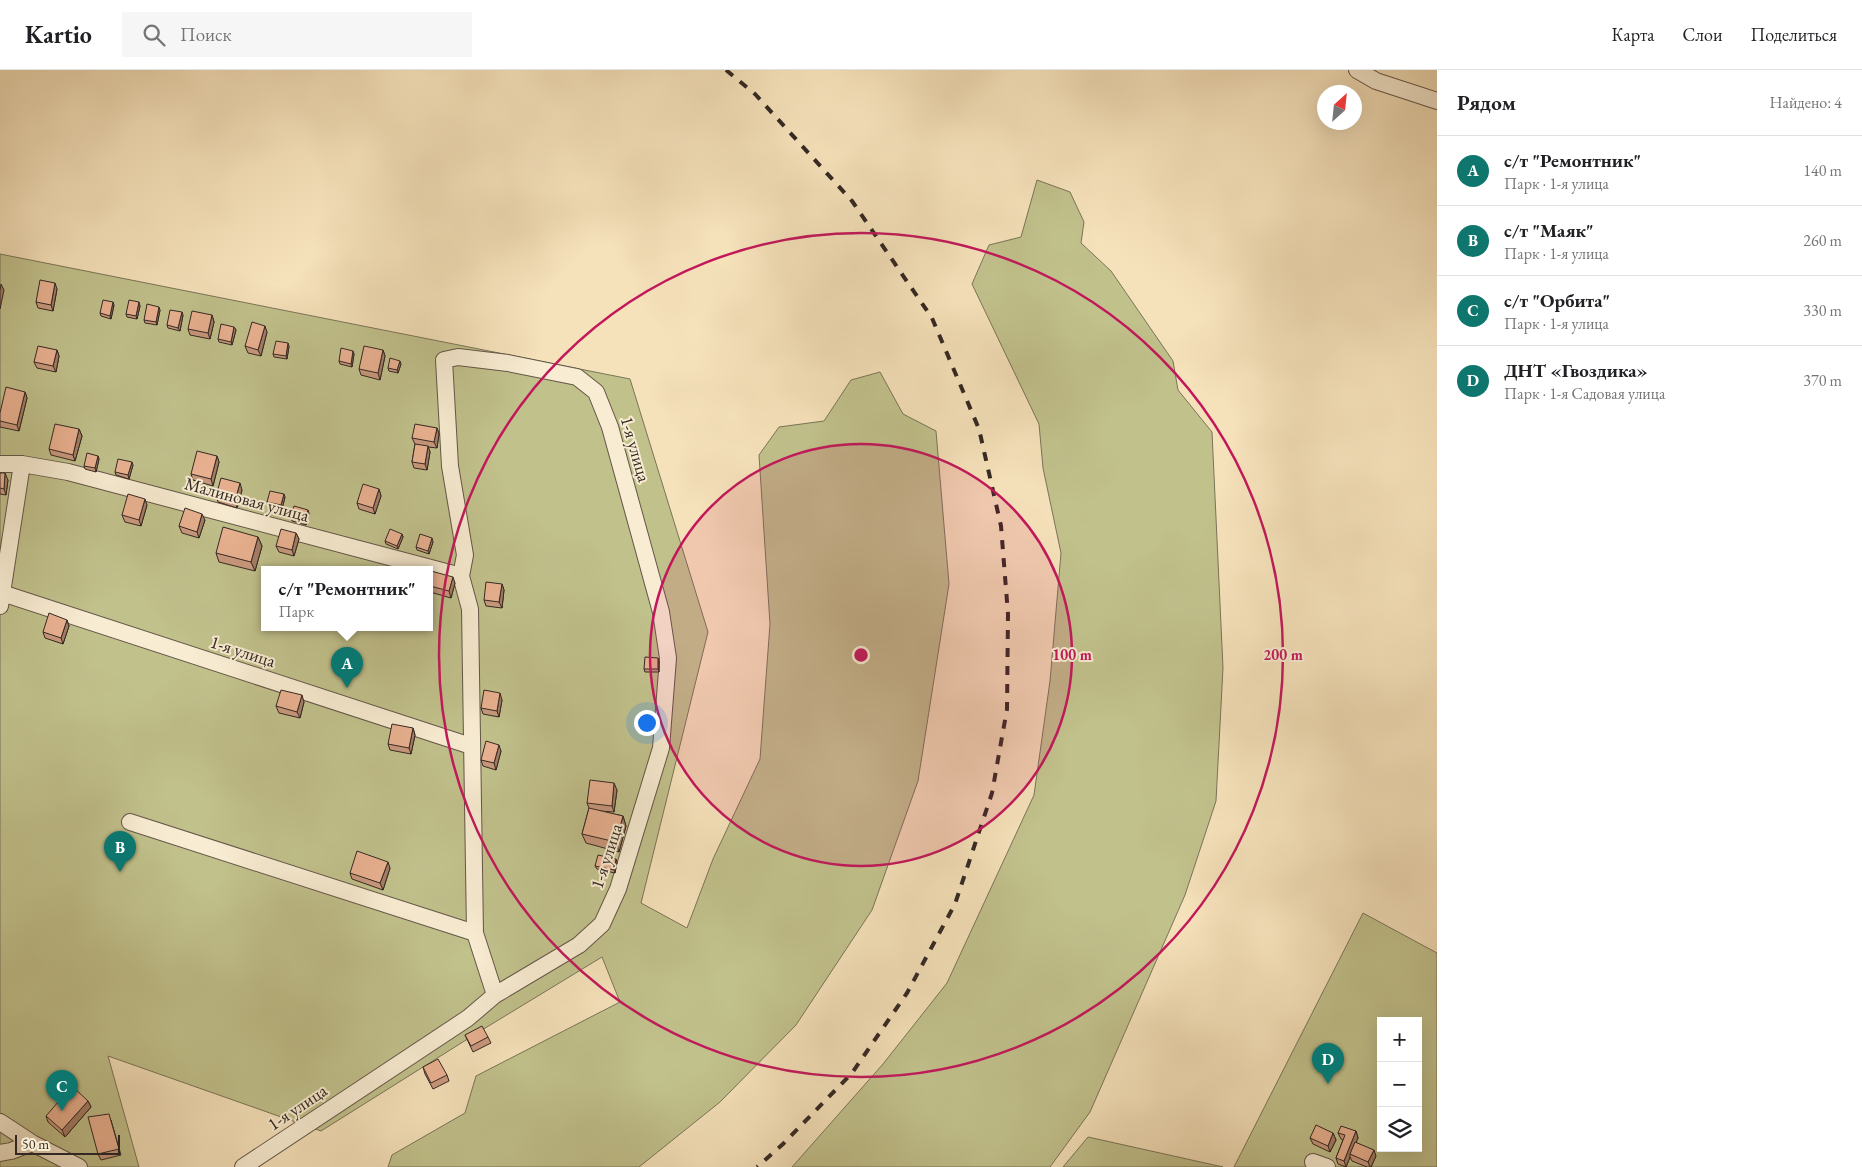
<!DOCTYPE html>
<html lang="ru">
<meta charset="utf-8">
<style>
:root{--surface:#fff;--page:#f6f6f6;--text:#202124;--muted:#757577;--line:#e0e0e0;--accent:#0f766e}
body{margin:0;font-family:"EB Garamond",serif;background:var(--page);color:var(--text)}
.controls{position:absolute;right:15px;bottom:15px;display:grid;overflow:hidden;border-radius:0px;box-shadow:0 5px 20px #0002}
.controls button{width:45px;height:45px;display:grid;place-items:center;padding:0;border:0;border-bottom:1px solid var(--line);background:var(--surface);color:var(--text);font:25px sans-serif}
.compass{position:absolute;left:1317px;top:15px;width:45px;height:45px;border-radius:50%;background:var(--surface);box-shadow:0 5px 20px #0002;rotate:27deg}
.scale{position:absolute;left:15px;bottom:12px;width:105px;box-sizing:border-box;padding-left:5px;border:2px solid #342823;border-top:0;font-size:14px;line-height:18px;white-space:nowrap;color:#342823;-webkit-text-stroke:4px #f8ecd2;paint-order:stroke}
.you{position:absolute;left:646px;top:652px;width:18px;height:18px;margin:-12px;border:4px solid #fff;border-radius:50%;background:#1a73e8;box-shadow:0 0 0 8px #1a73e833}
.badge{display:grid;place-items:center;width:32px;height:32px;border-radius:50%;background:var(--accent);color:#fff;font-size:16px;font-weight:700}
.pin{position:absolute;translate:-50% -41px;filter:drop-shadow(0 1px 2px #0008)}
.pin::after{content:'';position:absolute;top:26px;width:18px;height:15px;background:inherit;clip-path:polygon(0 0,100% 0,50% 100%)}
.popup{position:absolute;left:261px;top:496px;width:172px;height:65px;box-sizing:border-box;display:grid;place-content:center;border-radius:0px;background:var(--surface);filter:drop-shadow(0 1px 4px #0005);font-size:16px;white-space:nowrap;color:var(--muted)}
.popup b{font-size:19px;color:var(--text)}
.popup::after{content:'';position:absolute;left:50%;top:100%;margin-left:-10px;border:10px solid transparent;border-top-color:var(--surface)}
.list{margin:0;padding:0;list-style:none}
h2{display:flex;justify-content:space-between;align-items:center;height:65px;margin:0;padding:0 20px;font-size:21px}
h2 small{font-size:16px;font-weight:400;color:var(--muted)}
.list li{display:grid;grid-template-columns:32px 1fr auto;gap:15px;align-items:center;box-sizing:border-box;height:70px;padding:0 20px;border-top:1px solid var(--line)}
.list b{display:block;font-size:19px;white-space:nowrap}
.list p{margin:0;font-size:16px;white-space:nowrap;color:var(--muted)}
.list em{font-size:16px;font-style:normal;color:var(--muted)}
.icon{flex:none;width:28px;height:28px;fill:none;stroke:currentColor;stroke-width:2;stroke-linecap:round;stroke-linejoin:round}
.map{position:relative;flex:none;width:1437px;height:1097px;overflow:hidden}
header{display:flex;align-items:center;gap:30px;box-sizing:border-box;height:70px;padding:0 25px;background:var(--surface);border-bottom:1px solid var(--line)}
header strong{font-size:24px}
nav{display:flex;gap:28px;margin-inline-start:auto;font-size:18px}
.search{width:350px;height:45px;background:var(--page);display:flex;align-items:center;gap:12px;box-sizing:border-box;padding:0 18px;border-radius:0px;color:var(--muted);font-size:19px}
main{display:flex}
aside{flex:1;background:var(--surface)}
.map>svg:first-child{display:block}
.green{fill:#c1c18c;stroke:#7a7458;fill-rule:evenodd}
.lines{fill:none;stroke-linecap:round;stroke-linejoin:round}
.minor-casing{stroke:#645649;stroke-width:18}
.minor{stroke:#f8ecd2;stroke-width:16}
.rail{stroke:#342823;stroke-width:4;stroke-dasharray:9 9;stroke-linecap:butt}
.wall{fill:#c9997e;stroke:#342823}
.shaded-wall{fill:#a47d66;stroke:#342823}
.building{fill:#eab292;stroke:#342823}
.ring{fill:none;stroke:#c2185b;stroke-width:2.5}
.labels{text-anchor:middle;dominant-baseline:central;stroke-width:4;stroke-linejoin:round;paint-order:stroke}
.street-label{font-size:18px;fill:#342823;stroke:#f8ecd2}
.centre{fill:#c2185b;stroke:#f8ecd2;stroke-width:2.5}
.ring-label{font-size:15px;text-anchor:middle;font-weight:bold;fill:#c2185b;stroke:#f8ecd2;stroke-width:4;stroke-linejoin:round;paint-order:stroke}
</style>
<header>
<strong>Kartio</strong>
<div class="search"><svg class="icon" aria-label="search" viewBox="0 0 24 24"><circle cx="10" cy="10" r="6"/><path d="M15 15l6 6"/></svg>Поиск</div>
<nav><a>Карта</a><a>Слои</a><a>Поделиться</a></nav>
</header>
<main>
<div class="map">
<svg width="1437" height="1097" viewBox="0 0 1437 1097">
<rect width="100%" height="100%" fill="#f5e1ba"/>
<filter id="stains"><feTurbulence type="fractalNoise" baseFrequency=".004" numOctaves="4"/><feColorMatrix values="0 0 0 0 .2 0 0 0 0 .09 0 0 0 0 .02 0 0 0 .5 -.17"/></filter>
<radialGradient id="worn" r=".72"><stop offset=".6" stop-color="#630" stop-opacity="0"/><stop offset="1" stop-color="#630" stop-opacity=".3"/></radialGradient>
<path class="green" d="M 1037,110 L 1070,122 L 1084,152 L 1081,173 L 1111,201 L 1173,291 L 1178,320 L 1212,362 L 1223,598 L 1216,731 L 1185,825 L 1090,1042 L 1050,1097 L 792,1097 L 883,994 L 947,913 L 1034,725 L 1050,611 L 1061,483 L 1043,398 L 1039,354 L 972,214 L 989,175 L 1021,167 Z
M 0,184 L 630,309 L 708,562 L 641,833 L 687,858 L 713,789 L 760,689 L 770,554 L 759,385 L 779,357 L 824,351 L 851,310 L 880,302 L 903,344 L 936,361 L 949,514 L 918,711 L 872,840 L 796,955 L 720,1032 L 639,1097 L 388,1097 L 392,1085 L 465,1043 L 476,1006 L 620,932 L 602,887 L 482,960 L 321,1061 L 108,986 L 139,1097 L 0,1097 ZM 264,499 L 430,499 L 430,557 L 264,557 Z
M 1363,843 L 1437,883 L 1437,1097 L 1234,1097 ZM 1381,951 L 1418,951 L 1418,1078 L 1381,1078 Z
M 1088,1067 L 1223,1097 L 1063,1097 Z"/>
<g class="lines">
<g class="minor-casing">
<path id="minor" d="M 1357,0 L 1376,11 L 1437,31
M 0,394 L 22,394 L 68,402 L 461,506
M 2,523 L 471,676
M 0,536 L 22,394
M 130,752 L 475,863
M 0,1052 L 32,1073 L 79,1097
M 0,1083 L 11,1081 L 32,1073
M 1313,1092 L 1327,1097
M 243,1097 L 468,948 L 495,925 L 579,875 L 602,854 L 618,819 L 661,678 L 668,588 L 661,542 L 610,357 L 596,322 L 577,307 L 508,293 L 458,287 L 444,290 L 450,396 L 465,485 L 461,506 L 470,539 L 475,863 L 495,925"/>
</g>
<use href="#minor" class="minor"/>
<path class="rail" d="M 726,0 L 755,24 L 852,131 L 932,248 L 979,359 L 1001,456 L 1008,544 L 1007,639 L 992,723 L 955,834 L 907,923 L 852,1003 L 783,1074 L 757,1097"/>
</g>
<path class="wall" d="M 57,219 L 53,241 L 38,238 L 36,232 Z
M 114,235 L 111,249 L 101,246 L 100,243 Z
M 140,236 L 137,249 L 127,247 L 126,244 Z
M 160,240 L 157,255 L 145,253 L 144,250 Z
M 183,245 L 180,261 L 168,258 L 167,255 Z
M 212,245 L 214,252 L 210,269 L 190,265 L 188,259 Z
M 234,257 L 236,260 L 232,275 L 219,272 L 218,269 Z
M 267,262 L 261,286 L 248,283 L 245,276 Z
M 289,276 L 287,289 L 274,287 L 273,284 Z
M 57,280 L 59,286 L 56,302 L 37,298 L 34,292 Z
M 383,280 L 385,286 L 380,310 L 361,305 L 359,299 Z
M 353,281 L 354,284 L 352,297 L 340,294 L 339,291 Z
M 401,294 L 398,303 L 389,301 L 388,298 Z
M 25,322 L 27,328 L 19,361 L 0,357 L 0,343 Z
M 437,358 L 439,364 L 437,378 L 428,377 L 430,382 L 427,400 L 414,398 L 412,392 L 415,374 L 412,368 Z
M 79,359 L 82,366 L 75,391 L 51,385 L 49,379 Z
M 98,386 L 99,389 L 96,402 L 85,399 L 84,396 Z
M 217,386 L 219,392 L 213,416 L 193,410 L 191,404 Z
M 133,395 L 129,409 L 116,405 L 115,402 Z
M 0,403 L 8,410 L 6,425 L 0,424 Z
M 379,419 L 381,426 L 375,444 L 359,439 L 357,433 Z
M 242,420 L 237,438 L 218,432 L 216,426 Z
M 285,427 L 282,439 L 268,435 L 267,432 Z
M 147,435 L 141,456 L 125,452 L 122,445 Z
M 309,443 L 306,455 L 292,451 L 291,448 Z
M 205,450 L 199,468 L 182,463 L 179,456 Z
M 296,463 L 299,469 L 294,486 L 279,482 L 276,476 Z
M 402,464 L 403,467 L 398,479 L 386,474 L 385,471 Z
M 258,467 L 262,476 L 255,501 L 219,492 L 216,483 Z
M 433,472 L 429,484 L 417,480 L 416,477 Z
M 430,507 L 455,513 L 451,528 L 430,522 Z
M 502,514 L 504,520 L 502,538 L 486,536 L 484,530 Z
M 67,550 L 69,556 L 63,574 L 45,568 L 43,562 Z
M 659,591 L 659,602 L 645,602 L 644,599 Z
M 502,630 L 499,647 L 483,644 L 481,638 Z
M 304,632 L 300,648 L 279,643 L 276,636 Z
M 413,658 L 415,665 L 411,684 L 390,680 L 388,674 Z
M 501,681 L 496,700 L 483,696 L 481,690 Z
M 617,720 L 614,742 L 600,741 L 623,746 L 626,756 L 619,782 L 586,773 L 582,764 L 589,738 L 587,733 Z
M 617,792 L 615,803 L 597,799 L 595,796 Z
M 390,798 L 383,820 L 352,809 L 350,803 Z
M 465,965 L 488,967 L 491,973 L 473,982 Z
M 423,997 L 447,1005 L 449,1011 L 433,1019 L 425,1004 Z
M 88,1031 L 91,1037 L 65,1067 L 48,1052 L 46,1046 Z
M 111,1050 L 121,1085 L 101,1090 L 98,1084 Z
M 1356,1061 L 1358,1068 L 1356,1072 L 1376,1086 L 1371,1097 L 1367,1097 L 1352,1091 L 1350,1087 L 1346,1097 L 1338,1094 L 1336,1088 L 1343,1070 L 1341,1069 L 1338,1063 Z
M 1333,1063 L 1336,1070 L 1330,1082 L 1313,1074 L 1310,1068 Z"/>
<path class="shaded-wall" d="M 55,213 L 57,219 L 53,241 L 51,235 Z
M 1,214 L 4,220 L 0,239 L 0,221 Z
M 113,232 L 114,235 L 111,249 L 110,246 Z
M 139,232 L 140,236 L 137,249 L 136,246 Z
M 159,237 L 160,240 L 157,255 L 156,252 Z
M 182,242 L 183,245 L 180,261 L 178,258 Z
M 212,245 L 214,252 L 210,269 L 208,263 Z
M 265,256 L 267,262 L 261,286 L 258,280 Z
M 234,257 L 236,260 L 232,275 L 231,272 Z
M 288,273 L 289,276 L 287,289 L 286,286 Z
M 57,280 L 59,286 L 56,302 L 53,296 Z
M 383,280 L 385,286 L 380,310 L 378,303 Z
M 353,281 L 354,284 L 352,297 L 351,294 Z
M 400,291 L 401,294 L 398,303 L 397,300 Z
M 25,322 L 27,328 L 19,361 L 17,355 Z
M 437,358 L 439,364 L 437,378 L 434,372 Z
M 79,359 L 82,366 L 75,391 L 73,385 Z
M 428,376 L 430,382 L 427,400 L 425,394 Z
M 98,386 L 99,389 L 96,402 L 95,398 Z
M 217,386 L 219,392 L 213,416 L 211,409 Z
M 132,392 L 133,395 L 129,409 L 128,405 Z
M 5,403 L 8,410 L 6,425 L 4,419 Z
M 240,413 L 242,420 L 237,438 L 235,431 Z
M 379,419 L 381,426 L 375,444 L 373,438 Z
M 284,424 L 285,427 L 282,439 L 281,435 Z
M 145,429 L 147,435 L 141,456 L 139,450 Z
M 308,440 L 309,443 L 306,455 L 304,451 Z
M 202,444 L 205,450 L 199,468 L 197,462 Z
M 296,463 L 299,469 L 294,486 L 292,480 Z
M 402,464 L 403,467 L 398,479 L 397,476 Z
M 258,467 L 262,476 L 255,501 L 251,492 Z
M 432,468 L 433,472 L 429,484 L 428,481 Z
M 453,507 L 455,513 L 451,528 L 449,521 Z
M 502,514 L 504,520 L 502,538 L 499,532 Z
M 67,550 L 69,556 L 63,574 L 61,568 Z
M 658,588 L 659,591 L 659,602 L 658,599 Z
M 500,623 L 502,630 L 499,647 L 497,641 Z
M 302,625 L 304,632 L 300,648 L 297,642 Z
M 413,658 L 415,665 L 411,684 L 409,678 Z
M 499,675 L 501,681 L 496,700 L 494,693 Z
M 614,713 L 617,720 L 614,742 L 612,736 Z
M 623,746 L 626,756 L 619,782 L 616,772 Z
M 616,789 L 617,792 L 615,803 L 614,800 Z
M 388,792 L 390,798 L 383,820 L 380,813 Z
M 88,1031 L 91,1037 L 65,1067 L 62,1060 Z
M 1356,1061 L 1358,1068 L 1351,1085 L 1350,1084 L 1350,1087 L 1346,1097 L 1344,1091 Z
M 1333,1063 L 1336,1070 L 1330,1082 L 1328,1076 Z
M 1374,1080 L 1376,1086 L 1371,1097 L 1370,1097 L 1368,1092 Z"/>
<path class="building" d="M 40,210 L 55,213 L 51,235 L 36,232 Z
M 103,230 L 113,232 L 110,246 L 100,243 Z
M 129,230 L 139,232 L 136,246 L 126,244 Z
M 147,234 L 159,237 L 156,252 L 144,250 Z
M 170,240 L 182,242 L 178,258 L 167,255 Z
M 192,241 L 212,245 L 208,263 L 188,259 Z
M 252,252 L 265,256 L 258,280 L 245,276 Z
M 221,254 L 234,257 L 231,272 L 218,269 Z
M 276,271 L 288,273 L 286,286 L 273,284 Z
M 38,276 L 57,280 L 53,296 L 34,292 Z
M 364,276 L 383,280 L 378,303 L 359,299 Z
M 341,278 L 353,281 L 351,294 L 339,291 Z
M 390,288 L 400,291 L 397,300 L 388,298 Z
M 6,317 L 25,322 L 17,355 L 0,351 L 0,343 Z
M 55,354 L 79,359 L 73,385 L 49,379 Z
M 415,354 L 437,358 L 434,372 L 412,368 Z
M 415,374 L 428,376 L 425,394 L 412,392 Z
M 197,381 L 217,386 L 211,409 L 191,404 Z
M 87,383 L 98,386 L 95,398 L 84,396 Z
M 118,389 L 132,392 L 128,405 L 115,402 Z
M 0,403 L 5,403 L 4,419 L 0,418 Z
M 221,408 L 240,413 L 235,431 L 216,426 Z
M 363,414 L 379,419 L 373,438 L 357,433 Z
M 270,421 L 284,424 L 281,435 L 267,432 Z
M 128,424 L 145,429 L 139,450 L 122,445 Z
M 294,436 L 308,440 L 304,451 L 291,448 Z
M 185,438 L 202,444 L 197,462 L 179,456 Z
M 223,457 L 258,467 L 251,492 L 216,483 Z
M 281,459 L 296,463 L 292,480 L 276,476 Z
M 390,459 L 402,464 L 397,476 L 385,471 Z
M 420,464 L 432,468 L 428,481 L 416,477 Z
M 431,501 L 453,507 L 449,521 L 430,516 L 430,507 Z
M 486,512 L 502,514 L 499,532 L 484,530 Z
M 49,543 L 67,550 L 61,568 L 43,562 Z
M 645,587 L 658,588 L 658,599 L 644,599 Z
M 281,620 L 302,625 L 297,642 L 276,636 Z
M 484,620 L 500,623 L 497,641 L 481,638 Z
M 392,654 L 413,658 L 409,678 L 388,674 Z
M 486,671 L 499,675 L 494,693 L 481,690 Z
M 590,710 L 614,713 L 612,736 L 587,733 Z
M 589,738 L 623,746 L 616,772 L 582,764 Z
M 357,781 L 388,792 L 380,813 L 350,803 Z
M 598,785 L 616,789 L 614,800 L 595,796 Z
M 482,956 L 488,967 L 471,976 L 465,965 Z
M 438,989 L 447,1005 L 431,1013 L 423,997 Z
M 72,1016 L 88,1031 L 62,1060 L 46,1046 Z
M 109,1044 L 119,1079 L 98,1084 L 88,1047 Z
M 1316,1055 L 1333,1063 L 1328,1076 L 1310,1068 Z
M 1341,1056 L 1356,1061 L 1344,1091 L 1336,1088 L 1345,1065 L 1338,1063 Z
M 1355,1072 L 1374,1080 L 1368,1092 L 1350,1084 Z"/>
<circle cx="861" cy="585" r="211" fill="#c2185b" fill-opacity=".12"/>
<g class="ring">
<circle cx="861" cy="585" r="211"/>
<circle cx="861" cy="585" r="422"/>
</g>
<g class="labels">
<g class="street-label">
<text transform="translate(636 379) rotate(74)">1-я улица</text>
<text transform="translate(247 429) rotate(15)">Малиновая улица</text>
<text transform="translate(243 581) rotate(18)">1-я улица</text>
<text transform="translate(606 786) rotate(-72)">1-я улица</text>
<text transform="translate(297 1037) rotate(-34)">1-я улица</text>
</g>
</g>
<circle cx="861" cy="585" r="8" class="centre"/>
<g class="ring-label">
<text x="1072" y="590">100 m</text>
<text x="1283" y="590">200 m</text>
</g>
<rect width="100%" height="100%" filter="url(#stains)"/>
<rect width="100%" height="100%" fill="url(#worn)"/>
</svg>
<div class="controls">
<button>+</button>
<button>−</button>
<button><svg class="icon" aria-label="layers" viewBox="0 0 24 24"><path d="M12 4l9 5-9 5-9-5zM3 14l9 5 9-5"/></svg></button>
</div>
<svg class="compass" viewBox="-18 -18 36 36"><path d="M0-13l5 13h-10z" fill="#e53935"/><path d="M0 13l5-13h-10z" fill="#757577"/></svg>
<div class="scale">50 m</div>
<div class="you"></div>
<div class="pin badge" style="left:347px;top:618px">A</div>
<div class="popup"><b>с/т &quot;Ремонтник&quot;</b>Парк</div>
<div class="pin badge" style="left:120px;top:802px">B</div>
<div class="pin badge" style="left:62px;top:1041px">C</div>
<div class="pin badge" style="left:1328px;top:1014px">D</div>
</div>
<aside>
<h2>Рядом<small>Найдено: 4</small></h2>
<ul class="list">
<li><span class="badge">A</span><div><b>с/т &quot;Ремонтник&quot;</b><p>Парк · 1-я улица</p></div><em>140 m</em></li>
<li><span class="badge">B</span><div><b>с/т &quot;Маяк&quot;</b><p>Парк · 1-я улица</p></div><em>260 m</em></li>
<li><span class="badge">C</span><div><b>с/т &quot;Орбита&quot;</b><p>Парк · 1-я улица</p></div><em>330 m</em></li>
<li><span class="badge">D</span><div><b>ДНТ «Гвоздика»</b><p>Парк · 1-я Садовая улица</p></div><em>370 m</em></li>
</ul>
</aside>
</main>
